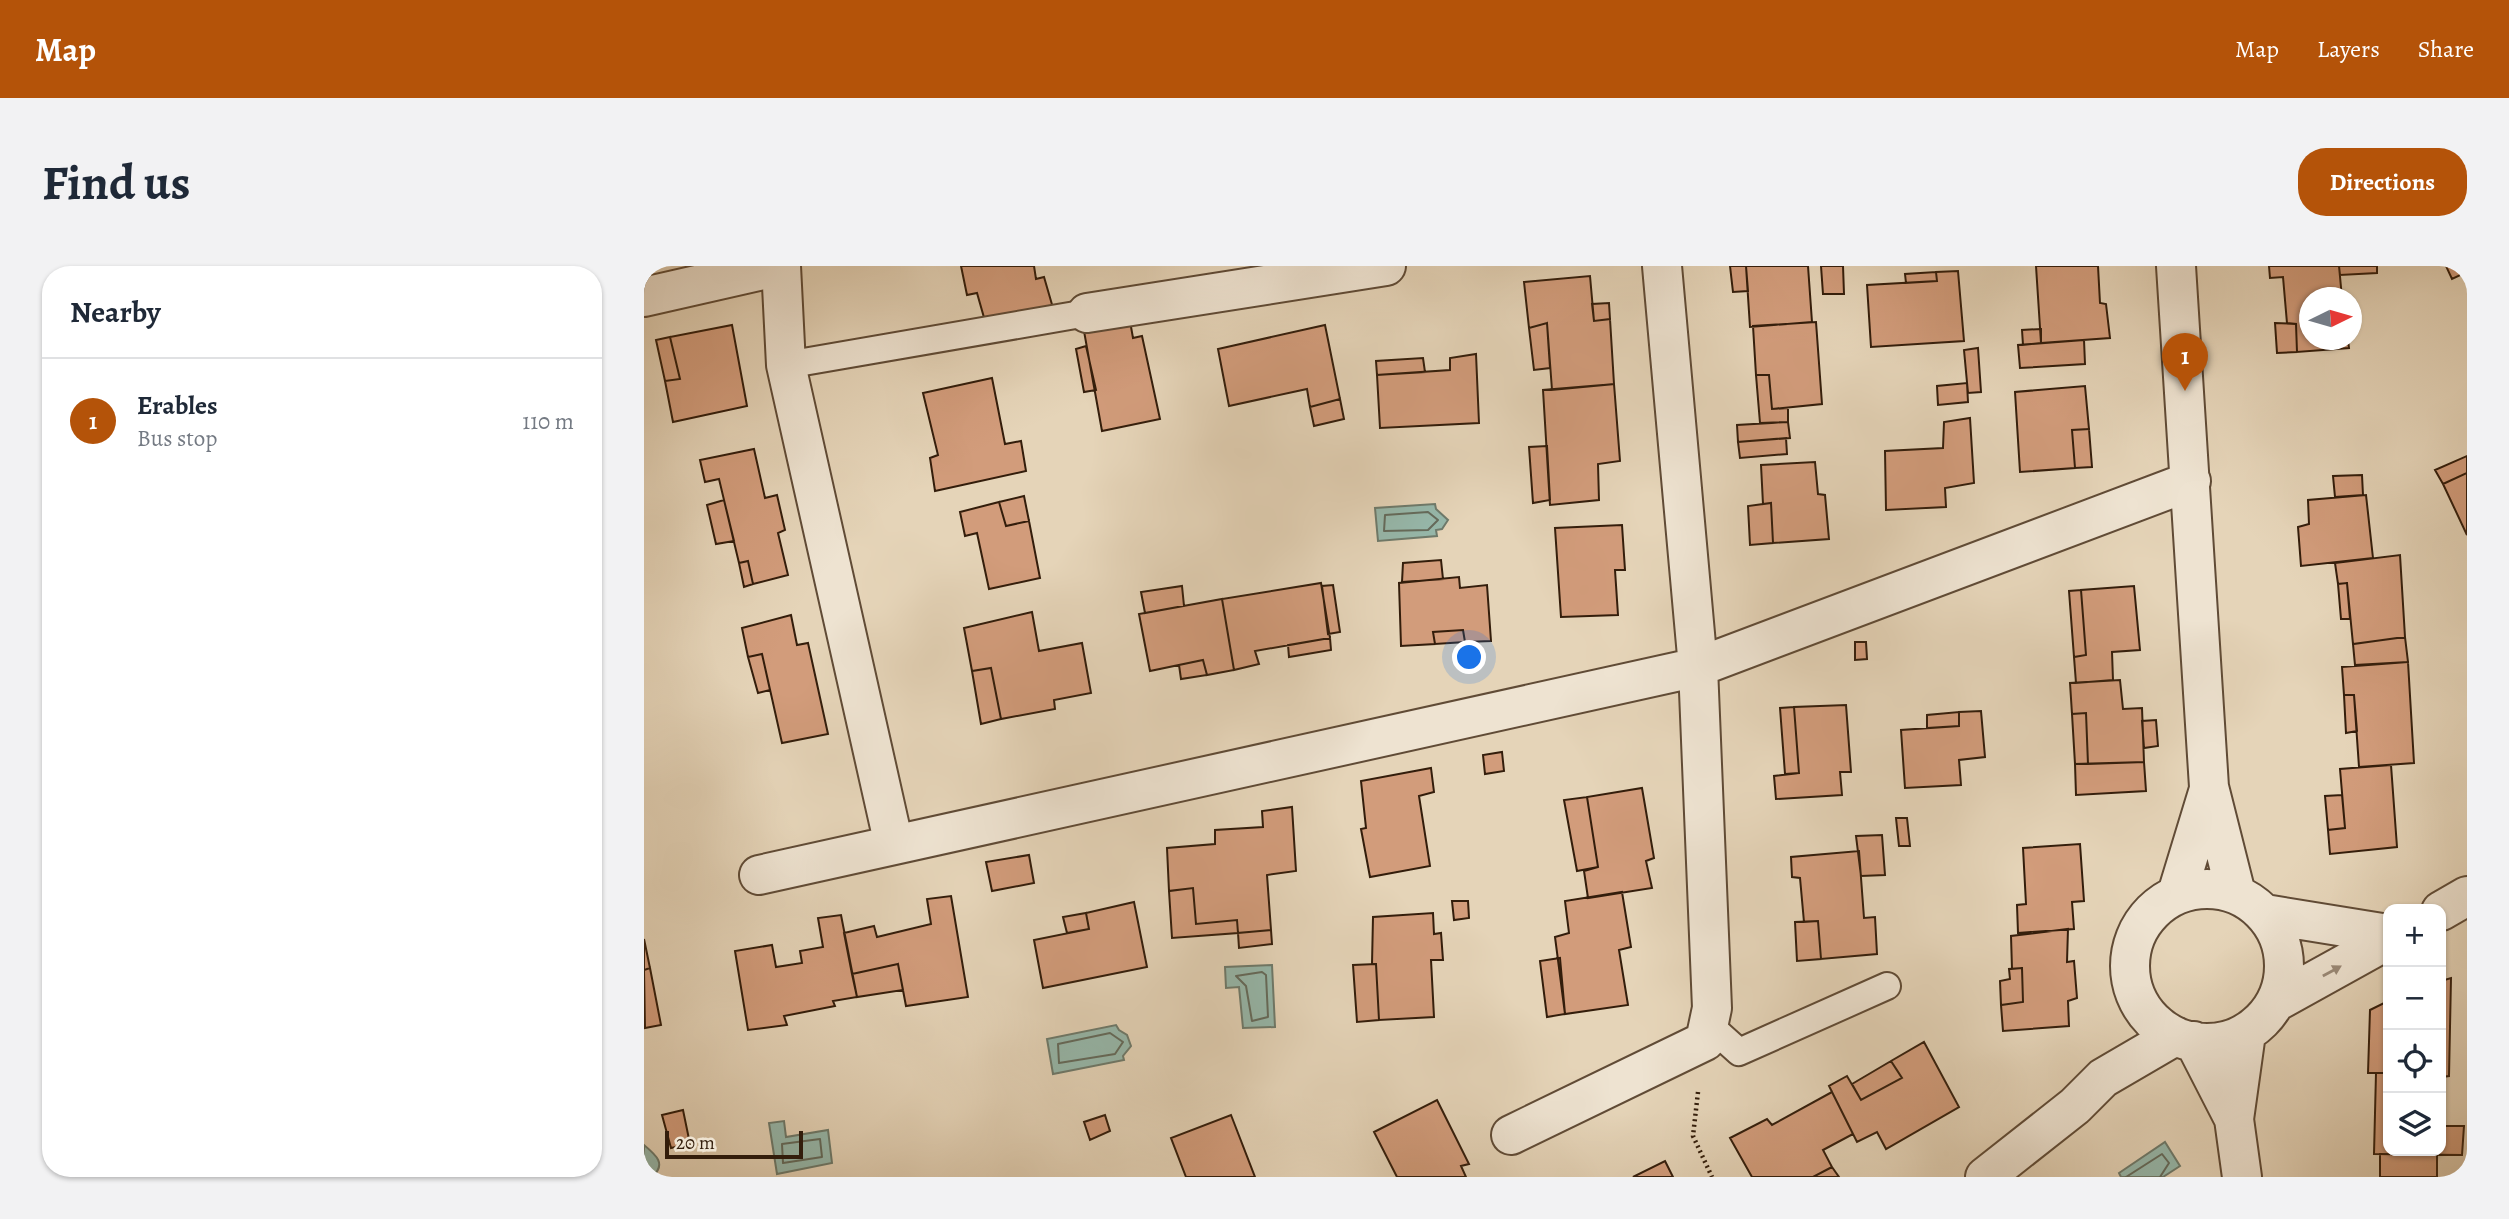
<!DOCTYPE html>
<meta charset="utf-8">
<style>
:root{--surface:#fff;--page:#f2f2f3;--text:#1f2937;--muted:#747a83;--line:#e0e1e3;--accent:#b45309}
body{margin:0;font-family:Alegreya,serif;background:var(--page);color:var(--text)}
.controls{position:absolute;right:21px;bottom:21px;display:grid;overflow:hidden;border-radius:14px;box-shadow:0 2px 5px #0004}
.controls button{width:63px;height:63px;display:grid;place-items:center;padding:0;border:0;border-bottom:2px solid var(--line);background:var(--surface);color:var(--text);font:35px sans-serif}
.compass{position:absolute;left:1655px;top:21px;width:63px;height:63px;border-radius:50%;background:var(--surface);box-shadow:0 2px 5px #0004;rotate:85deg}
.scale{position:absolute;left:21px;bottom:18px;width:138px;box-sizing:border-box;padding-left:7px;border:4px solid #331d0b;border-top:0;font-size:19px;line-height:24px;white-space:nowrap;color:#331d0b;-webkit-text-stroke:5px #eee3d1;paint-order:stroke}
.you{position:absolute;left:826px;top:392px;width:24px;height:24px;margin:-18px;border:5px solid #fff;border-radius:50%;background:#1a73e8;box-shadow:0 0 0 10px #1a73e833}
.badge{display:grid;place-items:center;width:46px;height:46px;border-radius:50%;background:var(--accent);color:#fff;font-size:23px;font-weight:700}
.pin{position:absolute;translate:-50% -58px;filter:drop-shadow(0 2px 4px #0008)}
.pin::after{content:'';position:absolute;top:37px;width:24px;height:21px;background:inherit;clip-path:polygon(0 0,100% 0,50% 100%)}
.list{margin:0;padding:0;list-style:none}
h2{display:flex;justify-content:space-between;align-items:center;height:91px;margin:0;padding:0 28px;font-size:30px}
h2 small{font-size:23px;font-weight:400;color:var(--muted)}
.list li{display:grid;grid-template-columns:46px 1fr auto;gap:21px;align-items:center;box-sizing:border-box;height:126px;padding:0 28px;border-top:2px solid var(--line)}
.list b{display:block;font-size:26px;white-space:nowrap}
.list p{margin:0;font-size:23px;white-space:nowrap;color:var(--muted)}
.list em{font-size:23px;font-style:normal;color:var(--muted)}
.icon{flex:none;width:38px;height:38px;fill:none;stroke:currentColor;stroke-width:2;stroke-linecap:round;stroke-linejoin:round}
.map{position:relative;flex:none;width:1823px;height:911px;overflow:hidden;border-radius:28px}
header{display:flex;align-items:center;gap:42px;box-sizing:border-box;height:98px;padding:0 35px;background:var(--accent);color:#fff}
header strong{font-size:33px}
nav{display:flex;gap:38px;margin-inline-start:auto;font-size:24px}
.intro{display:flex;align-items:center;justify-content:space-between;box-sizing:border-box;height:168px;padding:0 42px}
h1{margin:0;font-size:49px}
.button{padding:18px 32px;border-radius:28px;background:var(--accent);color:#fff;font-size:24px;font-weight:700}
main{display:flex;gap:42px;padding:0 42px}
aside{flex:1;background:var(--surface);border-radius:28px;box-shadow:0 2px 5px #0004}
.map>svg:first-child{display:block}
.water{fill:#96b8ab;stroke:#6e7a6b;stroke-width:2}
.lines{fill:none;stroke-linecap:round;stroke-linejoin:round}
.shore{stroke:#646a5b;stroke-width:2}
.building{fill:#d29c7b;stroke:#331d0b;stroke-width:2}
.lane-casing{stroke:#604b36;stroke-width:30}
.street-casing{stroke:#604b36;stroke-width:42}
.path{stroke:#331d0b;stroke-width:4.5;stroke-dasharray:2 3.5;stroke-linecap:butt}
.lane{stroke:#eee3d1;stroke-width:26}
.street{stroke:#eee3d1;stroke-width:38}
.oneway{fill:#9a8a78}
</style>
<header>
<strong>Map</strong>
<nav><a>Map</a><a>Layers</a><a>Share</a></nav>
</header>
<div class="intro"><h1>Find us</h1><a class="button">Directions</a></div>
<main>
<aside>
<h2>Nearby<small></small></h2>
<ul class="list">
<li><span class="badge">1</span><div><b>Erables</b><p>Bus stop</p></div><em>110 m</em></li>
</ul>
</aside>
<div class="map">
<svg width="1823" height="911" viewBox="0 0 1823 911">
<rect width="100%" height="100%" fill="#e5d4b8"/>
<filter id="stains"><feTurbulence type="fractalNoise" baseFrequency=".00286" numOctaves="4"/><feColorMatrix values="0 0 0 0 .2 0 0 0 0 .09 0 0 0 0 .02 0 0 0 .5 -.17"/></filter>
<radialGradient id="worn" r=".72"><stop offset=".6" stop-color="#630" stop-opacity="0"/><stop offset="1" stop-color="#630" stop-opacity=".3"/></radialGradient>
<path class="water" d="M 791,238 L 792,243 L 804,254 L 798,263 L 792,264 L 793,270 L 734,275 L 731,242 Z
M 628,699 L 631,761 L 599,762 L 595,721 L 582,722 L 581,701 Z
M 472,759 L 475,764 L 483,769 L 487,780 L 479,790 L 480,794 L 409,808 L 403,773 Z
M 140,855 L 142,871 L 184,864 L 188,897 L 133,908 L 125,857 Z
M 1521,876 L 1536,900 L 1519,911 L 1477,911 L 1475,907 Z
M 0,879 C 12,889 23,898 8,911 L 0,911 Z"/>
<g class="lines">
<path class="shore" d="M 784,246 L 794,254 L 784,264 L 740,265 L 741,249 Z
M 618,706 L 622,709 L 624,751 L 608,755 L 602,720 L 592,710 Z
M 466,767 L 479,776 L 471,788 L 415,797 L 414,778 Z
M 176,873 L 178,891 L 139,897 L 138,878 Z
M 1482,911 L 1518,888 L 1525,897 L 1516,911"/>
</g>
<path class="building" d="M 317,0 L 390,0 L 392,13 L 400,11 L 409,42 L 341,55 L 333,27 L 323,29 Z
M 1086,0 L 1102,0 L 1104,25 L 1089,26 Z
M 1102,0 L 1164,0 L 1168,56 L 1106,61 Z
M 1177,0 L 1199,0 L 1200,28 L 1179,28 Z
M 1392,0 L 1454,0 L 1456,37 L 1462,38 L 1466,72 L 1397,77 Z
M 1625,0 L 1695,0 L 1698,32 L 1666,32 L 1666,74 L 1704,74 L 1705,82 L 1653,86 L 1652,58 L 1643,57 L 1639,11 L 1626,12 Z
M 1695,0 L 1733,0 L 1733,7 L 1696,9 Z
M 1802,0 L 1820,0 L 1823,6 L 1808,13 Z
M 1314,5 L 1320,75 L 1227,81 L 1223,19 L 1293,15 L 1292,6 Z
M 1292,6 L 1293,15 L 1262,17 L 1261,8 Z
M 946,10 L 950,55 L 966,53 L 970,118 L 908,124 L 903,57 L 885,62 L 880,16 Z
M 965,37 L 966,53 L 950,55 L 948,38 Z
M 484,44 L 489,72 L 498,70 L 516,153 L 458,165 L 438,54 Z
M 1172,56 L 1178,138 L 1128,143 L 1125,109 L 1112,109 L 1109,60 Z
M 903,57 L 906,102 L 890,104 L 885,62 Z
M 1631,57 L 1652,58 L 1653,86 L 1633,87 Z
M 88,59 L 103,140 L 29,156 L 21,115 L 36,113 L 26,71 Z
M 681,59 L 696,133 L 666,141 L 663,123 L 585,140 L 574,83 Z
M 1397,63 L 1397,77 L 1379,79 L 1378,64 Z
M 26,71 L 36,113 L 21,115 L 12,74 Z
M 1440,74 L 1441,98 L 1376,102 L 1374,79 Z
M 442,80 L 452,124 L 440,126 L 432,83 Z
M 1334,82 L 1337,126 L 1324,127 L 1320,84 Z
M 832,88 L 835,157 L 736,162 L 733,109 L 806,104 L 806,92 Z
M 779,92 L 781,106 L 733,109 L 732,95 Z
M 1112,109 L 1125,109 L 1128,143 L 1144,142 L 1144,156 L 1116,157 Z
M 348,112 L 361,178 L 377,175 L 382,205 L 291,225 L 286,192 L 294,189 L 279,127 Z
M 1323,117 L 1324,136 L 1294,139 L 1293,120 Z
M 970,118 L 976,195 L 954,198 L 955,234 L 906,239 L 899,124 Z
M 1441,120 L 1445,163 L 1428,164 L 1431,202 L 1376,206 L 1371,126 Z
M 696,133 L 700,153 L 670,160 L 666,141 Z
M 1326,152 L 1330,217 L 1301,222 L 1302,241 L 1242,244 L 1241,185 L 1299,182 L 1300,156 Z
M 1144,156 L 1146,172 L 1094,176 L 1093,159 Z
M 1445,163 L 1448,201 L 1431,202 L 1428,164 Z
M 1142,172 L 1143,188 L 1096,192 L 1094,176 Z
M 903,180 L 906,234 L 889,237 L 885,181 Z
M 110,183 L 121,232 L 133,229 L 141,264 L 134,267 L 144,309 L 109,318 L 104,295 L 95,297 L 75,213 L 61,216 L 56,194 Z
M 1823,190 L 1823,207 L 1799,218 L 1791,204 Z
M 1171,196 L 1174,228 L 1181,229 L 1185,273 L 1129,277 L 1127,237 L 1119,238 L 1117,199 Z
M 1823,207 L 1823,269 L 1799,218 Z
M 1718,209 L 1719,229 L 1691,231 L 1689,210 Z
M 1722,229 L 1729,292 L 1657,300 L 1654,261 L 1665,258 L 1664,234 Z
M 380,230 L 385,255 L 362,260 L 355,236 Z
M 80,234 L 90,275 L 72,278 L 63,239 Z
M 355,236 L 362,260 L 385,255 L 396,312 L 345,323 L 333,267 L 321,270 L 316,246 Z
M 1127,237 L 1129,277 L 1106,279 L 1104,240 Z
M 978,259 L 981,304 L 971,304 L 974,349 L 917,351 L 911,262 Z
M 1756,289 L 1761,371 L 1709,378 L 1703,317 L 1694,318 L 1691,297 Z
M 797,294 L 799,313 L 758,316 L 759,297 Z
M 104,295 L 109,318 L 100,321 L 95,297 Z
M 815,311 L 816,322 L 843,319 L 847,375 L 821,376 L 819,364 L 789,366 L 791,378 L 757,380 L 755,317 Z
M 677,317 L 686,372 L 611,385 L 615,398 L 590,404 L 578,333 Z
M 1703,317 L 1706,353 L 1697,353 L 1694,318 Z
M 689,319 L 696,366 L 684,368 L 678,320 Z
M 538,320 L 540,340 L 501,347 L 497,326 Z
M 1490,320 L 1496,384 L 1468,386 L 1469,414 L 1432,417 L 1430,391 L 1442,389 L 1437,324 Z
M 1437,324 L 1442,389 L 1430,391 L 1425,325 Z
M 578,333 L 590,404 L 563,409 L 559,394 L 506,405 L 495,348 Z
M 388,346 L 395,385 L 438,377 L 447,427 L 410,434 L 411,443 L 357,453 L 347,402 L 328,405 L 320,362 Z
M 147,349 L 153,379 L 164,377 L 184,468 L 138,477 L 118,388 L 104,391 L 98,362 Z
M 819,364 L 821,376 L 791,378 L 789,366 Z
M 1761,371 L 1764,396 L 1711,399 L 1709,378 Z
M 686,372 L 687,384 L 645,391 L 644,379 Z
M 1211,376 L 1222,376 L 1223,393 L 1211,394 Z
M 118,388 L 126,424 L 114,427 L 104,391 Z
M 559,394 L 563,409 L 537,413 L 535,399 Z
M 1764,396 L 1770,497 L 1715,501 L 1710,429 L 1700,429 L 1698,401 Z
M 347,402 L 357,453 L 337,458 L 328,405 Z
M 1476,414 L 1479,443 L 1498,442 L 1500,496 L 1444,498 L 1442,447 L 1428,448 L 1426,417 Z
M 1700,429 L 1710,429 L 1713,465 L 1702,467 Z
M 1202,439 L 1207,506 L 1196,506 L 1198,529 L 1132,533 L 1130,510 L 1155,507 L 1150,441 Z
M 1150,441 L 1155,507 L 1141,508 L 1136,442 Z
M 1337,445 L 1341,491 L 1315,494 L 1317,519 L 1261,522 L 1257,464 L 1315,460 L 1315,446 Z
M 1315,446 L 1315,460 L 1283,462 L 1283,449 Z
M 1442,447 L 1444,498 L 1431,498 L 1428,448 Z
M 1512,454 L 1514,480 L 1500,482 L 1498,455 Z
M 858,486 L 860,505 L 841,508 L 839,489 Z
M 1500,496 L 1502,525 L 1432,529 L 1431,498 Z
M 1747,499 L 1753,581 L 1686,588 L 1684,564 L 1701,562 L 1696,503 Z
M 787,502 L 790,526 L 775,530 L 786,600 L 726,611 L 717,563 L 722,562 L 717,515 Z
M 998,522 L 1010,592 L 1002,595 L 1008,622 L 944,632 L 940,605 L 954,601 L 943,531 Z
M 1698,529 L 1701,562 L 1684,564 L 1681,530 Z
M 943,531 L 954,601 L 933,605 L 920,534 Z
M 648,541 L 652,605 L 623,609 L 627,664 L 594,667 L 593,654 L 552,658 L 549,622 L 525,625 L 523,582 L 571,578 L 571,564 L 619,561 L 618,545 Z
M 1252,552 L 1263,552 L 1266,580 L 1255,580 Z
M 1238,569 L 1241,609 L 1217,610 L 1212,570 Z
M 1436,578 L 1440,635 L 1428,636 L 1430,663 L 1374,667 L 1373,639 L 1382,638 L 1379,582 Z
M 1215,585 L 1220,652 L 1231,651 L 1233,688 L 1177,693 L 1174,655 L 1160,656 L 1156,612 L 1148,611 L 1147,591 Z
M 385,589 L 390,617 L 348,625 L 342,596 Z
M 549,622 L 552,658 L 593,654 L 594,667 L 528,672 L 525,625 Z
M 978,626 L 987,681 L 975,684 L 984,739 L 921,748 L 911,671 L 925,667 L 921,635 Z
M 307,630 L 324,731 L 262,740 L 254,698 L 208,708 L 200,667 L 230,660 L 233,671 L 287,658 L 283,633 Z
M 808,635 L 824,635 L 825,652 L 810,654 Z
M 490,636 L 503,701 L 399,722 L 390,674 L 445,663 L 442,647 Z
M 442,647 L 445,663 L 423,667 L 419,651 Z
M 789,647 L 790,668 L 797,667 L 799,694 L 787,694 L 790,751 L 735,754 L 732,698 L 728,698 L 729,651 Z
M 197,649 L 213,731 L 189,735 L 191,740 L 140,750 L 143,759 L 104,764 L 91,685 L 128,679 L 132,701 L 158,697 L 156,685 L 179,681 L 174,652 Z
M 1174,655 L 1177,693 L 1153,695 L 1151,656 Z
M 1424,663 L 1423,696 L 1430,695 L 1433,732 L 1424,735 L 1425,760 L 1359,765 L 1357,739 L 1379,736 L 1378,702 L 1368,703 L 1367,670 Z
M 627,664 L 628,678 L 595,682 L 594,667 Z
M 0,673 L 6,702 L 0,704 Z
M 916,692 L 921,748 L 903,751 L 896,695 Z
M 254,698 L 259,724 L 213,731 L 208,708 Z
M 732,698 L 735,754 L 713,756 L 709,699 Z
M 6,702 L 17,759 L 1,762 L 0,704 Z
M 1378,702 L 1379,736 L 1357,739 L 1356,715 L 1366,713 L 1365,703 Z
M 1807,712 L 1805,810 L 1797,811 L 1797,715 Z
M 1744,735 L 1744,807 L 1724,807 L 1726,744 Z
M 1280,776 L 1315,841 L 1242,883 L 1233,866 L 1213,876 L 1185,820 L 1203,810 L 1217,834 L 1258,812 L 1247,795 Z
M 1247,795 L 1258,812 L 1217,834 L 1208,818 Z
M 1732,807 L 1744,807 L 1744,885 L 1797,885 L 1797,860 L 1820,860 L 1818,889 L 1730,888 Z
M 1188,826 L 1209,868 L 1179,884 L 1188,901 L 1169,911 L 1108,911 L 1086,872 L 1123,853 L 1128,859 Z
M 793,834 L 825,898 L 817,900 L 822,911 L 753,911 L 730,866 Z
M 39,844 L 46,878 L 27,882 L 18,849 Z
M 461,849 L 466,865 L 446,874 L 440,856 Z
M 587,849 L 611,911 L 542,911 L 527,872 Z
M 1736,888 L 1793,889 L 1793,911 L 1736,911 Z
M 1021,895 L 1029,911 L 989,911 Z
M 1188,901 L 1195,911 L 1169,911 Z"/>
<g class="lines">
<g class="lane-casing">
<path id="lane" d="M 142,99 L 443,47
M 1065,759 L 1095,786 L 1243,720"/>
</g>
<g class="street-casing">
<path id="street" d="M 137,0 L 142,99 L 250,579
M 1532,0 L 1565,521 L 1592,628
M 0,31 L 136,0
M 443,47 L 742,0
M 115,609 L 1054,401 L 1547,215
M1486 700a77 77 0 1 1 154 0a77 77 0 1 1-154 0Z
M 1533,628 L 1565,523
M 1797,645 L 1823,630
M 1621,648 L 1744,668
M 1632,736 L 1744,674
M 1550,775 L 1590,853
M 867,869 L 1061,775 L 1068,742 L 1054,401 L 1018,0
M 1341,911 L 1431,840 L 1459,812 L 1531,770
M 1598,911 L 1590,853 L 1602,767"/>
</g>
<path class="path" d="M 1054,826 L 1049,870 L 1068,911"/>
<use href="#lane" class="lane"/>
<use href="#street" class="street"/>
</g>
<defs><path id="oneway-solid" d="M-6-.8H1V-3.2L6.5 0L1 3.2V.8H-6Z" transform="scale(1.75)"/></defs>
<use class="oneway" href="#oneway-solid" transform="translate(1688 705) rotate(-29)"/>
<rect width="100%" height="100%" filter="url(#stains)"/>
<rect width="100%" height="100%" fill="url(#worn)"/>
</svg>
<div class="controls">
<button>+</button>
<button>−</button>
<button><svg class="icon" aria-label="locate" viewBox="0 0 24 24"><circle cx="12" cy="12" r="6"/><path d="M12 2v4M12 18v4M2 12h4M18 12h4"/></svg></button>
<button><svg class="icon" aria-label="layers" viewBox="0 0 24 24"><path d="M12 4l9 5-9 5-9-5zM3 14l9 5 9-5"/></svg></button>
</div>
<svg class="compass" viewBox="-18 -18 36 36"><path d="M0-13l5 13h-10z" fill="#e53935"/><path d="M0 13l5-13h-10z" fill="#747a83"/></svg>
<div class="scale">20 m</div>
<div class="you"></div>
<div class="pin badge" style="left:1541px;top:125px">1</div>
</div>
</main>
